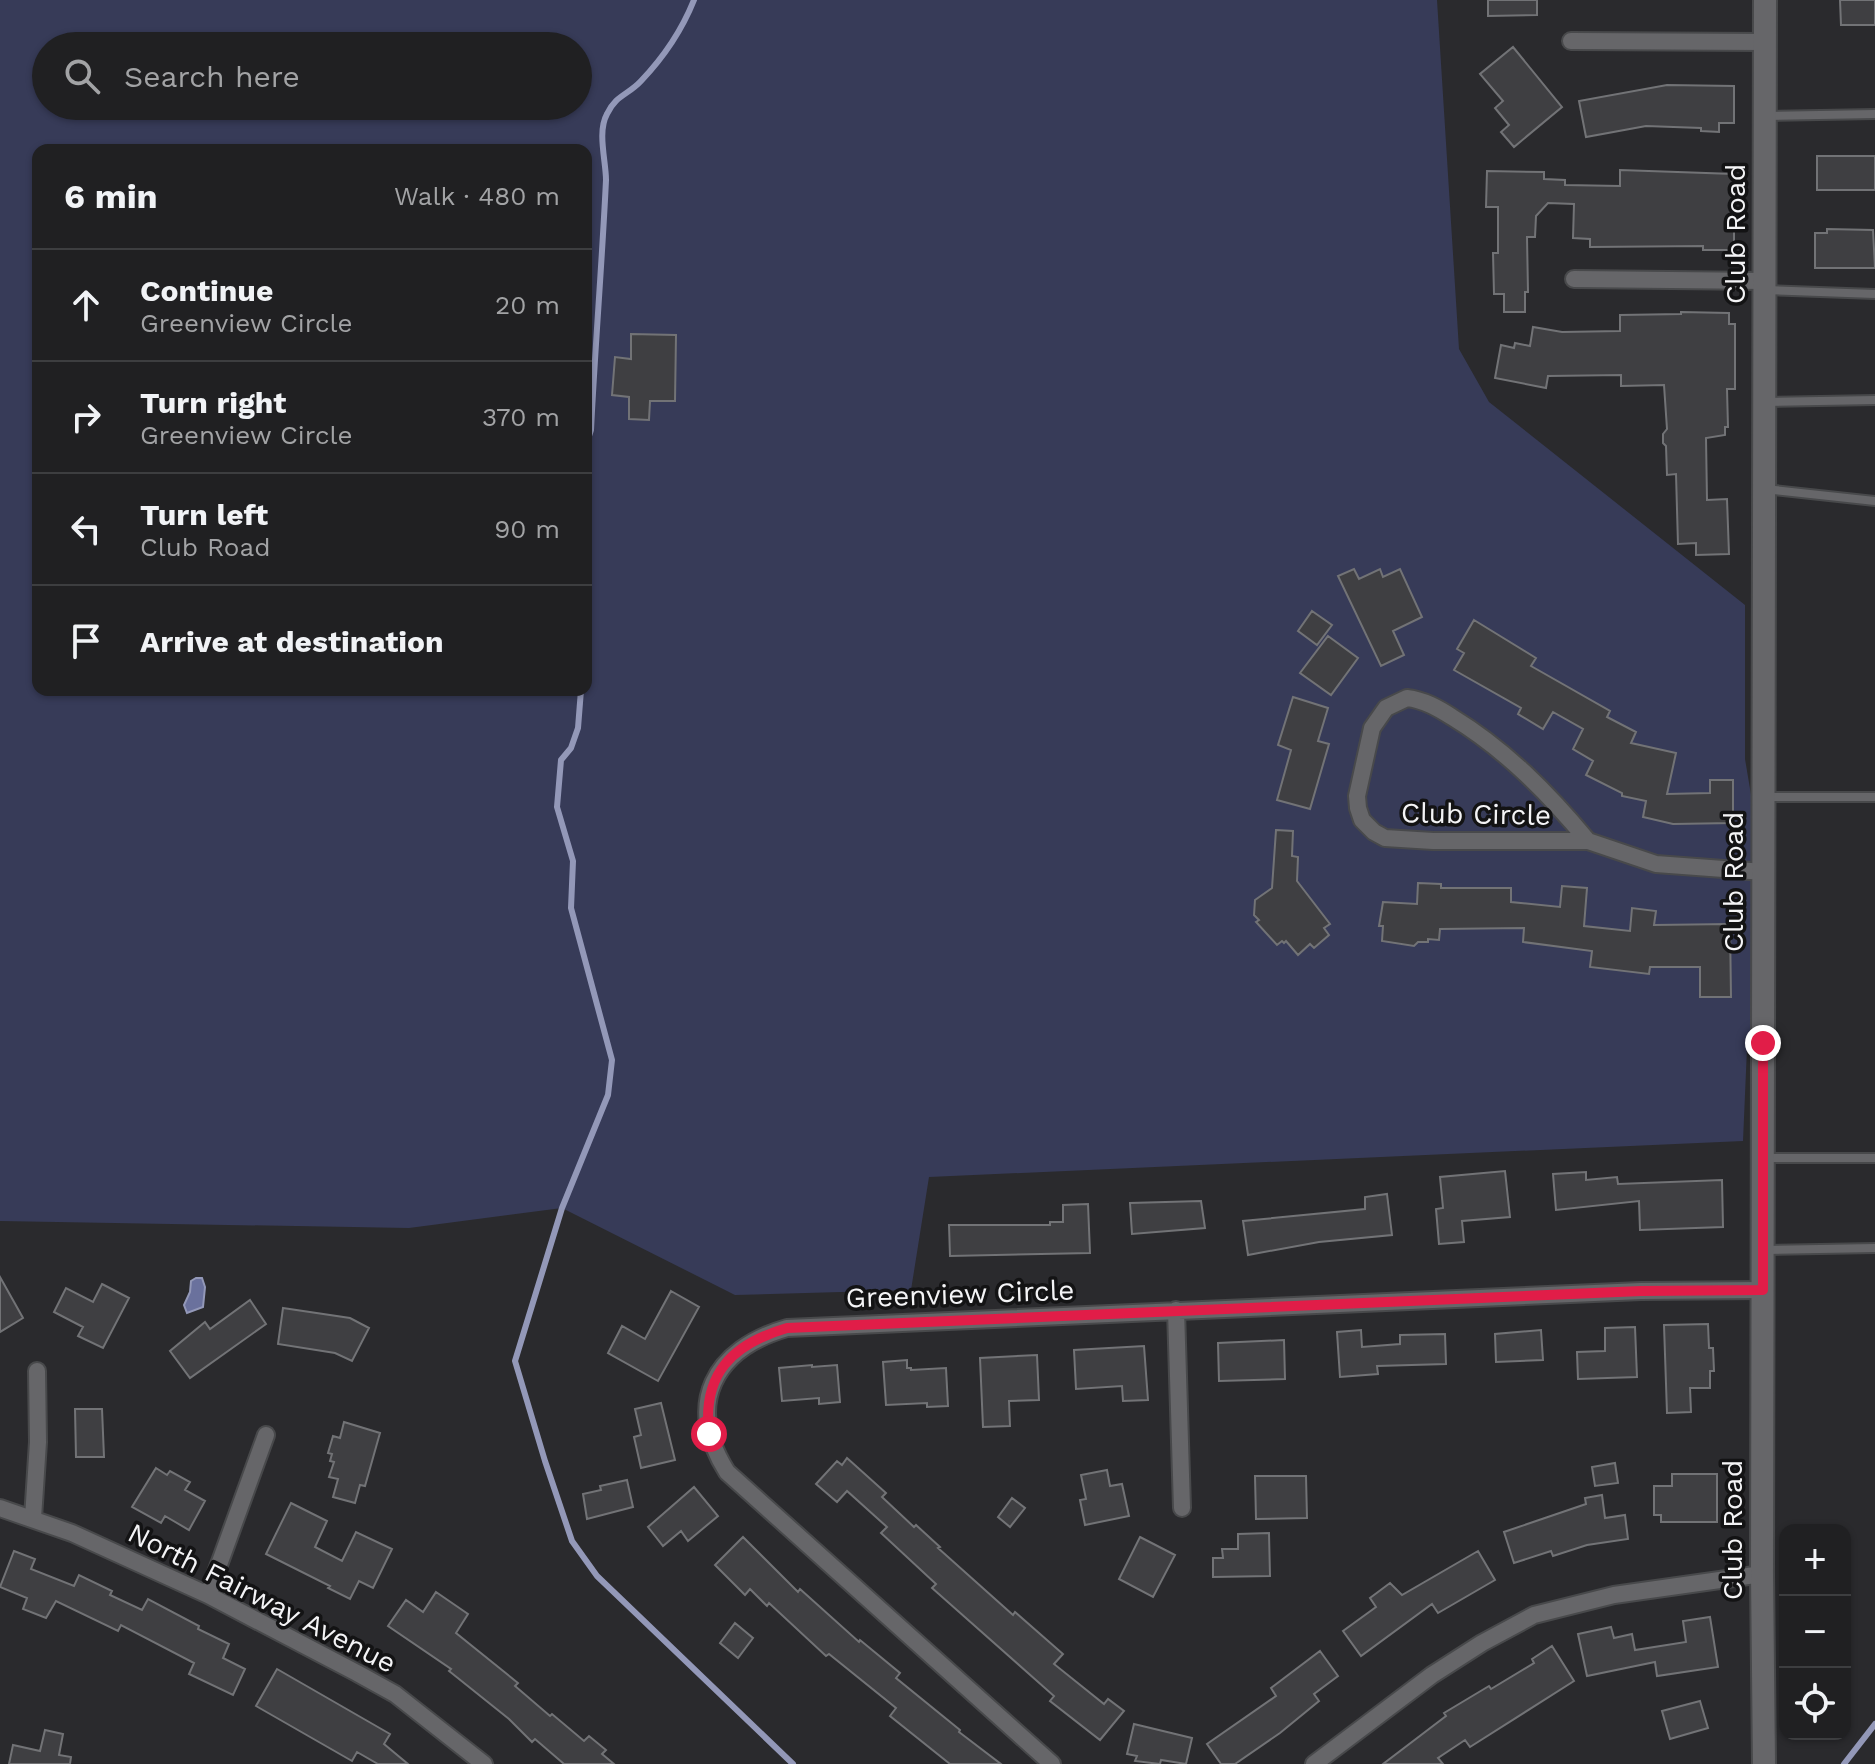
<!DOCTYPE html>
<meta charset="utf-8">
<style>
:root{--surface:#202022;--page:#28282a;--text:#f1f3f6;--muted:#a2a3a5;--line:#3d3e40}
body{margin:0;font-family:"Work Sans",sans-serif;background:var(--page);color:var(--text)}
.controls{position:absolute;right:24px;bottom:24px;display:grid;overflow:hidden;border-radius:16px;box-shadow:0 2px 6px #0004}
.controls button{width:72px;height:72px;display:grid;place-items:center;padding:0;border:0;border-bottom:2px solid var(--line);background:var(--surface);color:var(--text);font:40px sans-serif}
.stop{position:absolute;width:24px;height:24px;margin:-18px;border:6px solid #e11d48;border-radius:50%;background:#fff}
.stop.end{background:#e11d48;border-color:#fff;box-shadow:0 2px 8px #0008}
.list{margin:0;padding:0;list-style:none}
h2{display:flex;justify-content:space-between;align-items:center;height:104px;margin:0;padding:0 32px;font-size:34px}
h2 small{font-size:26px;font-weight:400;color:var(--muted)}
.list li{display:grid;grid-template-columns:52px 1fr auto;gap:24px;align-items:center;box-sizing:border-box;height:112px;padding:0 32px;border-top:2px solid var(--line)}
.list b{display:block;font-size:30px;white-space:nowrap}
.list p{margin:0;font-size:26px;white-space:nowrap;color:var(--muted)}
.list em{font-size:26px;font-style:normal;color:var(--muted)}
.icon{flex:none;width:44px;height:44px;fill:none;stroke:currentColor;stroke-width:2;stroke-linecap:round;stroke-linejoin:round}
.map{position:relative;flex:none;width:1875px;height:1764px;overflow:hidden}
.search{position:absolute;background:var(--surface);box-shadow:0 2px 6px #0004;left:32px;top:32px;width:560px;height:88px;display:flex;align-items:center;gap:20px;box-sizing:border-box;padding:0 28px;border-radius:44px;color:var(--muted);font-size:30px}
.panel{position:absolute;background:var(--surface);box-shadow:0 2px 6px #0004;left:32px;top:144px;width:560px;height:552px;border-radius:16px}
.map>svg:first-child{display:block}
.green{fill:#373b58;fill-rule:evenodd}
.water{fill:#6a719d;stroke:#9398b8;stroke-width:2}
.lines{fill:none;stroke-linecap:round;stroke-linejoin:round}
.stream{stroke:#9398b8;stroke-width:6}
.building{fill:#3f3f42;stroke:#727376;stroke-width:2}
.lane-casing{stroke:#48494b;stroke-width:12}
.street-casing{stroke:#48494b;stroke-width:20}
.secondary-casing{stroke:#48494b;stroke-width:26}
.lane{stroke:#666669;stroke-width:8}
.street{stroke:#666669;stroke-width:16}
.secondary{stroke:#666669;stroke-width:22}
.route{stroke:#e11d48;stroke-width:10}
.labels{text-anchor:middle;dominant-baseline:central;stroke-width:7;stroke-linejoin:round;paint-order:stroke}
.street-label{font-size:28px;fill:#f4f4f6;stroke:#131314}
</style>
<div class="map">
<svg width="1875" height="1764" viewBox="0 0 1875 1764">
<rect width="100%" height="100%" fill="#2a2a2d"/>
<path class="green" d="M 0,0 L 1437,0 L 1459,349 L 1489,402 L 1745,605 L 1745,759 L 1764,872 L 1763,1028 L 1747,1048 L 1743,1141 L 929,1177 L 911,1290 L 735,1295 L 562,1208 L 409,1228 L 0,1221 ZM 46,46 L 578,46 L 578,106 L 46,106 ZM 38,150 L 586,150 L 586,690 L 38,690 Z"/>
<path class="water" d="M 196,1278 L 202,1278 L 205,1287 L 203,1307 L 187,1313 L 184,1305 L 190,1292 L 191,1281 Z"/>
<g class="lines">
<path class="stream" d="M 586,445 L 591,430 C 595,347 602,264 606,180 C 606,161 597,132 607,114 C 616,95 628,95 641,81 C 663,58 682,30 694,0
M 581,690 L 578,728 L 571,748 L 561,760 L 557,807 L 573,861 L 571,908 L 612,1060 L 608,1095 L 562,1208 L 515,1361 L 545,1461 L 572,1541 L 597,1576 L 793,1764
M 1844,1764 L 1875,1724"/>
</g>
<path class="building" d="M 1488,0 L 1537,0 L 1537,15 L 1488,16 Z
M 1840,0 L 1875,0 L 1875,25 L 1841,25 Z
M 1513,47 L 1562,107 L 1514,147 L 1501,132 L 1509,125 L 1495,108 L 1503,101 L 1480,74 Z
M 1667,85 L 1734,86 L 1734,123 L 1719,123 L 1719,132 L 1701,131 L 1701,128 L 1646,126 L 1586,137 L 1579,101 Z
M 1817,156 L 1875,156 L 1875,190 L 1817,190 Z
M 1620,170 L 1734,174 L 1734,250 L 1703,250 L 1703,246 L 1590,247 L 1590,239 L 1573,238 L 1574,204 L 1548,203 L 1536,216 L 1535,237 L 1527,237 L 1528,292 L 1525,292 L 1525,312 L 1504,312 L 1504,294 L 1494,294 L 1493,253 L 1498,253 L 1498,207 L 1486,207 L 1487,171 L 1544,172 L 1544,179 L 1565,180 L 1565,185 L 1620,186 Z
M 1827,229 L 1873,230 L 1875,268 L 1815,268 L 1815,233 L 1827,233 Z
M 1681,312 L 1729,313 L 1729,324 L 1735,324 L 1735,389 L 1727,389 L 1728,427 L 1725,427 L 1725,435 L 1706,438 L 1707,500 L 1727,499 L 1729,554 L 1696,555 L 1696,543 L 1678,544 L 1676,474 L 1667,475 L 1666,446 L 1663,443 L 1663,434 L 1667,429 L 1664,385 L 1621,386 L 1621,375 L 1548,376 L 1546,388 L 1495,378 L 1501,345 L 1514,348 L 1515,343 L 1530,346 L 1533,327 L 1562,332 L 1620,331 L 1620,315 L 1681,314 Z
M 631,334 L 676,335 L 675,401 L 650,401 L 649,420 L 629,419 L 629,397 L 612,395 L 615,357 L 631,359 Z
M 1354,569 L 1359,579 L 1380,569 L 1383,577 L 1400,569 L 1422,617 L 1393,631 L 1404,655 L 1381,666 L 1338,576 Z
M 1312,611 L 1332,625 L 1317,645 L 1298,631 Z
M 1474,620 L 1536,658 L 1531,666 L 1610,711 L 1607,717 L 1636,732 L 1631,743 L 1676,753 L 1667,794 L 1710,793 L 1710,780 L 1733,780 L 1733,823 L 1673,824 L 1643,817 L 1646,801 L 1622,796 L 1622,793 L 1586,775 L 1593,761 L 1573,749 L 1583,729 L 1553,712 L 1543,729 L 1518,714 L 1521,708 L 1454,670 L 1464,653 L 1457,649 Z
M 1328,636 L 1358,658 L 1331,695 L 1300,673 Z
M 1293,697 L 1328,708 L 1318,741 L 1329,744 L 1310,809 L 1277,800 L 1291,750 L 1278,745 Z
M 1276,830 L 1293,831 L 1292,856 L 1298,857 L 1297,881 L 1330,924 L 1324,928 L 1329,935 L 1314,948 L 1310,944 L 1298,955 L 1286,941 L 1284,943 L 1282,941 L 1277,945 L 1256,922 L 1259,920 L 1254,915 L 1255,900 L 1272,888 Z
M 1418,883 L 1441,884 L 1441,888 L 1511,888 L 1511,902 L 1560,907 L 1562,886 L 1587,888 L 1584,926 L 1630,931 L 1632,908 L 1656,911 L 1654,925 L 1730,924 L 1731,997 L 1700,997 L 1700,967 L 1650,967 L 1649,974 L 1590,967 L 1592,951 L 1523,942 L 1524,928 L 1440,929 L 1439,940 L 1428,939 L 1428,942 L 1418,942 L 1414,946 L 1382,941 L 1383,926 L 1379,926 L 1383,902 L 1417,904 Z
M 1505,1171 L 1510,1217 L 1462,1221 L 1464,1242 L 1439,1244 L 1436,1209 L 1443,1208 L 1440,1177 Z
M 1586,1172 L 1586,1180 L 1617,1177 L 1618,1184 L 1722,1180 L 1723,1227 L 1640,1230 L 1639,1201 L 1556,1210 L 1553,1174 Z
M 1387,1194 L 1392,1235 L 1319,1242 L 1248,1255 L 1243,1221 L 1365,1209 L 1365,1197 Z
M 1201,1201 L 1205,1228 L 1132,1234 L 1130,1203 Z
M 1088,1204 L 1090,1253 L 950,1256 L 949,1225 L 1050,1225 L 1050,1222 L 1063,1222 L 1063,1205 Z
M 0,1277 L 23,1318 L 0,1332 Z
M 102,1284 L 129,1298 L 103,1348 L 78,1336 L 83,1327 L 54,1312 L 66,1288 L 93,1302 Z
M 671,1291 L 699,1307 L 658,1381 L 608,1353 L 622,1326 L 645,1339 Z
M 250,1300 L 266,1324 L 190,1378 L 170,1351 L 205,1322 L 210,1329 Z
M 283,1308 L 350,1318 L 369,1328 L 352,1361 L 335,1353 L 278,1344 Z
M 1708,1324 L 1709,1348 L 1713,1348 L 1714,1371 L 1710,1371 L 1710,1388 L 1690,1388 L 1691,1412 L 1667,1413 L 1664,1325 Z
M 1635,1327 L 1637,1377 L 1578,1379 L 1577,1352 L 1605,1351 L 1605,1328 Z
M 1361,1330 L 1362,1347 L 1400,1344 L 1400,1335 L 1445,1334 L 1446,1364 L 1377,1366 L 1378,1374 L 1340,1377 L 1337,1332 Z
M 1541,1330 L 1543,1360 L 1496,1362 L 1495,1334 Z
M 1284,1340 L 1285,1379 L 1219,1381 L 1218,1343 Z
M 1144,1346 L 1148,1400 L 1123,1401 L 1122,1386 L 1076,1389 L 1074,1350 Z
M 1037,1355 L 1039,1400 L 1009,1401 L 1010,1426 L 983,1427 L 980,1358 Z
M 907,1360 L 907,1368 L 911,1368 L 911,1370 L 946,1368 L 948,1406 L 927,1407 L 927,1403 L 886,1405 L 883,1362 Z
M 812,1365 L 812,1367 L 837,1365 L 840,1402 L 819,1404 L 819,1398 L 782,1401 L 779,1368 Z
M 661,1403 L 675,1460 L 641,1468 L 634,1437 L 641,1435 L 635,1409 Z
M 75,1409 L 102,1409 L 104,1457 L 76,1457 Z
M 344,1422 L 380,1433 L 365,1486 L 360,1485 L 355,1503 L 333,1497 L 338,1479 L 329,1477 L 334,1462 L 330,1461 L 332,1454 L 328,1453 L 333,1436 L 340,1438 Z
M 847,1458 L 886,1493 L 882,1497 L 914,1527 L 916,1525 L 940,1547 L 938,1548 L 1013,1615 L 1015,1612 L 1063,1654 L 1054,1664 L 1104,1704 L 1108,1699 L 1124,1711 L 1100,1740 L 1050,1701 L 1054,1696 L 932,1588 L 936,1584 L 881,1533 L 887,1527 L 847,1491 L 837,1502 L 816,1484 L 837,1461 L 842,1465 Z
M 1615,1463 L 1618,1483 L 1595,1486 L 1592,1467 Z
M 156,1468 L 167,1475 L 170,1471 L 190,1482 L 185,1490 L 205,1501 L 189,1530 L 165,1516 L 161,1523 L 132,1507 Z
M 1107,1470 L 1110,1486 L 1122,1484 L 1129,1516 L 1085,1525 L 1080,1500 L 1086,1499 L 1081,1475 Z
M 1672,1474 L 1717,1474 L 1717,1522 L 1661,1522 L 1661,1515 L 1654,1515 L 1654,1486 L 1672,1486 Z
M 1255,1476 L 1306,1476 L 1307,1518 L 1256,1519 Z
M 627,1480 L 633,1507 L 587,1519 L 583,1494 L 601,1490 L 600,1486 Z
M 694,1487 L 718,1516 L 688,1541 L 681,1531 L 663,1546 L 648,1527 Z
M 1602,1495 L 1605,1518 L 1625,1515 L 1628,1539 L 1587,1545 L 1553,1556 L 1551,1551 L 1514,1563 L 1504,1532 L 1586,1504 L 1585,1498 Z
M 1012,1498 L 1025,1508 L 1010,1527 L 998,1517 Z
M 291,1503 L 327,1521 L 315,1547 L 342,1561 L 356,1532 L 392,1549 L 373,1588 L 359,1581 L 350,1599 L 328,1588 L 330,1586 L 266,1554 Z
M 1269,1533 L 1270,1576 L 1213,1577 L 1213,1558 L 1223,1558 L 1222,1549 L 1238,1549 L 1238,1534 Z
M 743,1537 L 798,1592 L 800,1589 L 859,1642 L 860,1640 L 900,1673 L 896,1678 L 960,1730 L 959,1732 L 1001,1764 L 950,1764 L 890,1716 L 896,1708 L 829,1654 L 826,1656 L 769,1603 L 767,1606 L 750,1589 L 745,1595 L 715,1565 Z
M 1140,1537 L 1175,1555 L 1153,1597 L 1119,1579 Z
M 14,1551 L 35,1559 L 31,1569 L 74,1586 L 79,1575 L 112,1591 L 110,1595 L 142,1610 L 148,1599 L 199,1626 L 198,1629 L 229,1644 L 223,1658 L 245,1669 L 233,1695 L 189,1674 L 194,1663 L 121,1625 L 118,1631 L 56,1601 L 46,1618 L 23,1609 L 27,1598 L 0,1587 Z
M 1478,1551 L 1495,1580 L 1438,1613 L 1432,1604 L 1361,1656 L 1343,1631 L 1376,1607 L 1370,1598 L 1390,1583 L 1402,1595 Z
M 436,1592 L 468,1614 L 456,1633 L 518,1683 L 515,1686 L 550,1716 L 552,1714 L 584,1741 L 589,1736 L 606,1750 L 602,1754 L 614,1764 L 564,1764 L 535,1739 L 532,1742 L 509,1719 L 449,1671 L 451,1669 L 388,1626 L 406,1600 L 423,1612 Z
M 1710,1617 L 1718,1667 L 1657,1676 L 1655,1662 L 1587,1676 L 1578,1634 L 1611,1627 L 1614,1638 L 1632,1634 L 1635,1650 L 1686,1642 L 1683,1621 Z
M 735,1623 L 753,1638 L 738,1658 L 720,1643 Z
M 1552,1646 L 1574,1681 L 1470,1747 L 1465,1740 L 1438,1758 L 1443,1764 L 1383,1764 L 1446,1716 L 1444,1713 L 1489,1686 L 1491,1689 L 1534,1663 L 1532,1659 Z
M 1320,1651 L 1338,1676 L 1314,1694 L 1319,1701 L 1280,1733 L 1235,1764 L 1221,1764 L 1207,1744 L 1276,1696 L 1271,1688 Z
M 277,1669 L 390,1734 L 384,1744 L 408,1764 L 378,1764 L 357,1752 L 352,1761 L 256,1706 Z
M 1700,1701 L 1708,1728 L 1670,1739 L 1662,1711 Z
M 1134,1724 L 1192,1738 L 1186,1764 L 1161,1760 L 1160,1764 L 1135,1761 L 1137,1756 L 1127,1754 Z
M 45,1730 L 63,1734 L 59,1755 L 71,1757 L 70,1764 L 9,1764 L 13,1745 L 40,1751 Z"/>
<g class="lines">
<g class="lane-casing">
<path id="lane" d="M 1766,116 L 1875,114
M 1765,290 L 1875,294
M 1765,402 L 1875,400
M 1765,489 L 1875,501
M 1764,797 L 1875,797
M 1764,1158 L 1875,1158
M 1764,1250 L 1875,1248"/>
</g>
<g class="street-casing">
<path id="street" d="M 1571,41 L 1765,42
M 1574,279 L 1765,281
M 1407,698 C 1424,700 1438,708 1452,717 C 1506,750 1548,793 1588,841 L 1433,841 L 1385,838 L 1374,832 L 1362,820 L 1358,808 L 1357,796 L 1372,728 L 1386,708 Z
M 1588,841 L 1656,864 L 1764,872
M 1176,1310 L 1182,1508
M 0,1508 L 72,1533 L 208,1595 L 357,1673 L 395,1694 L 484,1764
M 33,1518 L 38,1442 L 37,1371
M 208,1595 L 266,1435
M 1052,1764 L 727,1472 C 684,1404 714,1349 787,1328 L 1641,1291 L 1763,1290
M 1314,1764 L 1432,1675 L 1482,1643 L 1534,1615 L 1614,1595 L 1762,1574"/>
</g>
<g class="secondary-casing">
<path id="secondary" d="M 1764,1764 L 1762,1574 L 1765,0"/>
</g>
<use href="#lane" class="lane"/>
<use href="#street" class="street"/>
<use href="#secondary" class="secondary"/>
</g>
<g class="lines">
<path class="route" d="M 709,1434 C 702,1374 732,1344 787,1328 L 1641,1291 L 1763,1290 L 1763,1043"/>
</g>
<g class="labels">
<g class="street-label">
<text transform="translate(1735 234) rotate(-90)">Club Road</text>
<text transform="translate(1476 814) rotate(1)">Club Circle</text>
<text transform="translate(1733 882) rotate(-90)">Club Road</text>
<text transform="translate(960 1294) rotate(-2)">Greenview Circle</text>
<text transform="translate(1732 1530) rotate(-90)">Club Road</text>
<text transform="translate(262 1598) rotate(27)">North Fairway Avenue</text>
</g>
</g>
</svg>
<div class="controls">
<button>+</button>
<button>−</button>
<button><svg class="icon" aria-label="locate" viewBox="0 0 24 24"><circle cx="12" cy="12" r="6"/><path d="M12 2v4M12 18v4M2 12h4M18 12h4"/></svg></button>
</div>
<div class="stop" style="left:709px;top:1434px"></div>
<div class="stop end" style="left:1763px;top:1043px"></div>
<div class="search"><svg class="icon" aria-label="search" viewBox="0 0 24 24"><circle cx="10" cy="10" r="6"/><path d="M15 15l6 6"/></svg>Search here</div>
<section class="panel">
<h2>6 min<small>Walk · 480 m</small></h2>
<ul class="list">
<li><svg class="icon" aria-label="ahead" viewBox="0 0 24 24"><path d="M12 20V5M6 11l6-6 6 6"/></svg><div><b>Continue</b><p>Greenview Circle</p></div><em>20 m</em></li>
<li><svg class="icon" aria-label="right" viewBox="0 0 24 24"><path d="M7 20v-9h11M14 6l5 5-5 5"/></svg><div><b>Turn right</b><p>Greenview Circle</p></div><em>370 m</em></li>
<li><svg class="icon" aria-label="left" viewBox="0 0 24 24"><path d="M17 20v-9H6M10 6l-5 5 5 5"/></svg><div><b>Turn left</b><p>Club Road</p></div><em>90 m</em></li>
<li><svg class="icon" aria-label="arrive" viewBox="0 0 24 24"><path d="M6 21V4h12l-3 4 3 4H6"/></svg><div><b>Arrive at destination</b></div></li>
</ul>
</section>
</div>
